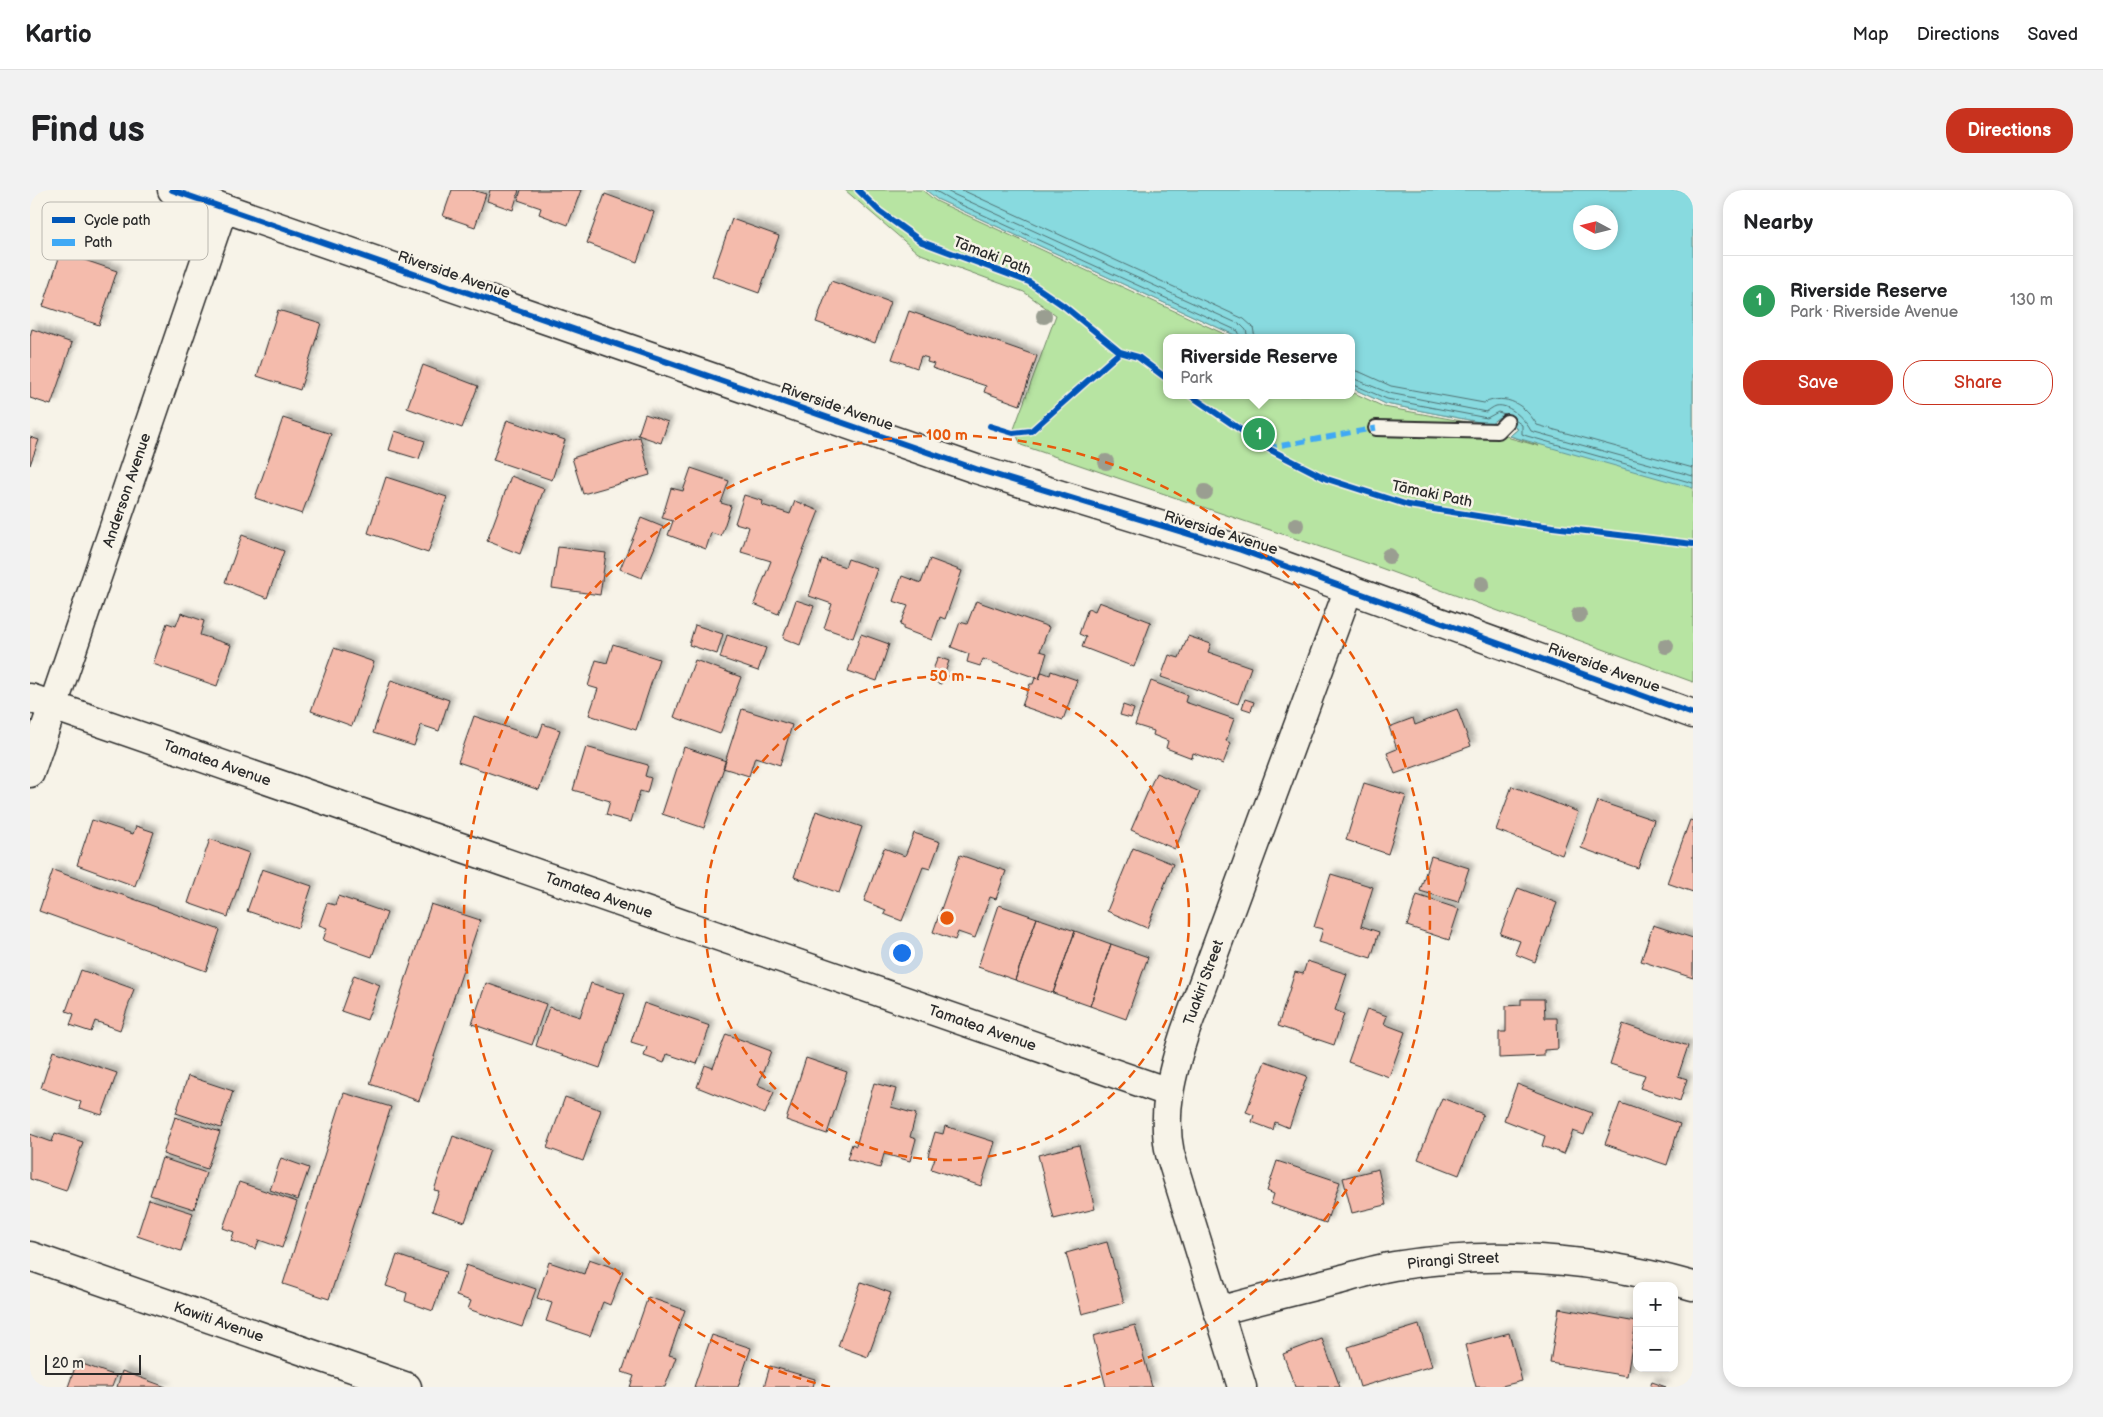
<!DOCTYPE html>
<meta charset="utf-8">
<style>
:root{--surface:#fff;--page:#f2f2f2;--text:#202124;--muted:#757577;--line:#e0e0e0;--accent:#c8321e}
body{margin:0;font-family:"Balsamiq Sans",sans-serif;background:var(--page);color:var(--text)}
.controls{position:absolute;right:15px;bottom:15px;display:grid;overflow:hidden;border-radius:10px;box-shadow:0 2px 8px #0003}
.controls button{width:45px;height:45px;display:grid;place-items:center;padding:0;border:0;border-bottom:1px solid var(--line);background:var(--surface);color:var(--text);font:25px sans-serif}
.compass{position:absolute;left:1543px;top:15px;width:45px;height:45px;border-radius:50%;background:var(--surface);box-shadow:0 2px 8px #0003;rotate:277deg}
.scale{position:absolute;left:15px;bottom:12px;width:96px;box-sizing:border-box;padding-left:5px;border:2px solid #2b2b2b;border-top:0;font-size:14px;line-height:18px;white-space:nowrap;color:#2b2b2b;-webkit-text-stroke:4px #f7f3e8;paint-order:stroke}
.you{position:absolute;left:871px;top:762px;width:18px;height:18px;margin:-12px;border:4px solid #fff;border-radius:50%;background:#1a73e8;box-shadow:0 0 0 8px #1a73e833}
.badge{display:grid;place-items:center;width:32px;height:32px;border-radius:50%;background:var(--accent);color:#fff;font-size:16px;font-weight:700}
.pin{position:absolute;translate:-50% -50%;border:2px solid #fff;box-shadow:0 1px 5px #0006}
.popup{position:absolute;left:1133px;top:144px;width:192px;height:65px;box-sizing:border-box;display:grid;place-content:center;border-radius:10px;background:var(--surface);filter:drop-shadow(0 1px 4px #0005);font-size:16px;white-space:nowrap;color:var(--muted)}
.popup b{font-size:19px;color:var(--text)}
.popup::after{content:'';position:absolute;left:50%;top:100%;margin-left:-10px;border:10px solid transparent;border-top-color:var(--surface)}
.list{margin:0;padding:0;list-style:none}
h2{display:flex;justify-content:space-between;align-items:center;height:65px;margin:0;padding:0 20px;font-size:21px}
h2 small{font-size:16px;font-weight:400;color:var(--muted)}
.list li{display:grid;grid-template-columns:32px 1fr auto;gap:15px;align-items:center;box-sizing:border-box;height:90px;padding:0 20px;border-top:1px solid var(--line)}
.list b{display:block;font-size:19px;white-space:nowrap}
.list p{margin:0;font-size:16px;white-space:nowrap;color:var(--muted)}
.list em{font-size:16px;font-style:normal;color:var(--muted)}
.actions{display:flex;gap:10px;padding:15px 20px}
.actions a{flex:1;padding:11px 0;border:1px solid var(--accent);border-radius:20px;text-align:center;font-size:18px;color:var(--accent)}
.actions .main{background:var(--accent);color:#fff}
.map{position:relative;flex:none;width:1663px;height:1197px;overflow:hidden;border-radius:20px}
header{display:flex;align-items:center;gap:30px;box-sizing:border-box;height:70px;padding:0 25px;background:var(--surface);border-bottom:1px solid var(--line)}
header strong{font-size:24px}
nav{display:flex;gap:28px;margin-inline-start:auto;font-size:18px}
.intro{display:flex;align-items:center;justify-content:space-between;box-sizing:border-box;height:120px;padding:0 30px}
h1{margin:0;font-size:35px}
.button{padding:12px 22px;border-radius:20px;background:var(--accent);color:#fff;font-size:18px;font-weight:700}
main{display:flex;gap:30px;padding:0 30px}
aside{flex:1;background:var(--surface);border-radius:20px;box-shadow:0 2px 8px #0003}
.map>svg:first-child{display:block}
.green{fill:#b7e4a2;stroke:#718866;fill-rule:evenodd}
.water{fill:#88dadf;stroke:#639497;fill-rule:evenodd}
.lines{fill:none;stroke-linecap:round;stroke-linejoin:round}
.shore{stroke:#507173;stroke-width:1}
.building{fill:#f4bbac;stroke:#2b2b2b;filter:url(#shadow)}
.lane-casing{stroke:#2b2b2b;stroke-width:18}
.street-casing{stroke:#2b2b2b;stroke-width:31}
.lane{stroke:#f7f3e8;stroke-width:14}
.street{stroke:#f7f3e8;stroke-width:28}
.quiet{stroke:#3fa9f5;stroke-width:5;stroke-dasharray:10 5;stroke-linecap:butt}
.cycleway-casing{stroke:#f7f3e8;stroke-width:9}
.cycleway{stroke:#0057b8;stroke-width:6}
.tree{fill:#9a9e91}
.ring{fill:none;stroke:#e8590c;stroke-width:2.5;stroke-dasharray:9 6}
.labels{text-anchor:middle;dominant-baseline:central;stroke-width:5;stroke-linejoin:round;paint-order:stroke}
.street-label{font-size:15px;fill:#2b2b2b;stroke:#f7f3e8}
.key{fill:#f7f3e8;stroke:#bab7af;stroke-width:1}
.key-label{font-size:14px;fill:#2b2b2b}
.centre{fill:#e8590c;stroke:#f7f3e8;stroke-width:2.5}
.ring-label{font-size:15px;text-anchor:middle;font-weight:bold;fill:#e8590c;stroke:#f7f3e8;stroke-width:5;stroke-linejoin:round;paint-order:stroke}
</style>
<header>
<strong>Kartio</strong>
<nav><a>Map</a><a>Directions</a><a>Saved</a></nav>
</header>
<div class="intro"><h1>Find us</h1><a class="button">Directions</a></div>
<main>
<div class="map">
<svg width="1663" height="1197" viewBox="0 0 1663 1197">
<defs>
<filter id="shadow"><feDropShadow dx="4.5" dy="-4.5" stdDeviation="2.5" flood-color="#0004"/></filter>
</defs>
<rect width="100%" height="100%" fill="#f7f3e8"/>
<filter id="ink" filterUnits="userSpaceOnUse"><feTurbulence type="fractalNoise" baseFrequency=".02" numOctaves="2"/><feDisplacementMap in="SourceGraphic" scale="10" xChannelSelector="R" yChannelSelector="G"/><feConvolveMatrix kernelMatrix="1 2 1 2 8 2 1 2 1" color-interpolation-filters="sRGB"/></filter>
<g filter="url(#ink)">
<path class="green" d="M 815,0 L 892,0 L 906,11 L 1203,148 L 1136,148 L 1136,205 L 1322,205 L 1322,202 L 1354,217 L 1459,236 L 1480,248 L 1509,256 L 1480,246 L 1488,239 L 1469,227 L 1460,234 L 1356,214 L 1322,198 L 1322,148 L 1211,148 L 907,9 L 896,0 L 1663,0 L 1663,492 L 1337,373 L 991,255 L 984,239 L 1026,125 L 994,102 L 888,63 ZM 1550,22 L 1580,22 L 1580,52 L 1550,52 Z"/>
<path class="water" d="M 896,0 L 1663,0 L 1663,298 L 1480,246 L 1488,239 L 1469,227 L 1460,234 L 1356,214 L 1322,198 L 1322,148 L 1211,148 L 907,9 ZM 1550,22 L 1580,22 L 1580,52 L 1550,52 Z"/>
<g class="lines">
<path class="shore" d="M 904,0 L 925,12 L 1208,141 L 1211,148
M 914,0 L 1211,135 L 1216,140 L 1218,148
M 932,0 L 1214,129 L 1223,137 L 1225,148
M 1322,180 L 1330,182 L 1361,196 L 1454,213 C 1477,203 1495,215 1507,235 L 1663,278
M 1322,188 L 1359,203 L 1456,222 C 1459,220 1463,217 1466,216 C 1480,213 1496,231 1501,241 L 1663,286
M 1322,194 L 1357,209 L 1457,228 L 1468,222 L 1475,224
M 1485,230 L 1492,235 L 1492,244 L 1497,246 L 1663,293"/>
</g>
<path class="building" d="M 422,0 L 442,0 L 456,4 L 445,37 L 413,26 Z
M 460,0 L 489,0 L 483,20 L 457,11 Z
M 491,0 L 551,0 L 538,35 L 509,24 L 511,18 L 488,10 Z
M 575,4 L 624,22 L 607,72 L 557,53 Z
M 702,29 L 749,46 L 729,103 L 682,86 Z
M 31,62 L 87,81 L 69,135 L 13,116 Z
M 801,91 L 860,112 L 845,153 L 786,132 Z
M 248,120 L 291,133 L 270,200 L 227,186 Z
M 879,121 L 1007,166 L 990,215 L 954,202 L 956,196 L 902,178 L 904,174 L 897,172 L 898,168 L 891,166 L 887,178 L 862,169 Z
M 2,139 L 42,153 L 21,215 L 0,208 L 0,146 Z
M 393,175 L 448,196 L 432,238 L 377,218 Z
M 615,224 L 638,232 L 631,253 L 608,245 Z
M 253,228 L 301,244 L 272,324 L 225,308 Z
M 477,230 L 535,250 L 522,290 L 463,270 Z
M 365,241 L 395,251 L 389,269 L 359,260 Z
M 0,247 L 9,250 L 0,275 Z
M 610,247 L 620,285 L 553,304 L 542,268 Z
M 661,278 L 699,291 L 691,313 L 701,316 L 691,346 L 681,343 L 676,359 L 638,345 L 643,331 L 632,328 L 641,298 L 653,301 Z
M 481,286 L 514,299 L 490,364 L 457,351 Z
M 356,287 L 417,307 L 398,363 L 338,343 Z
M 714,305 L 733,311 L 732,315 L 760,324 L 765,311 L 789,321 L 748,424 L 724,414 L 741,371 L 711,362 L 719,337 L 705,333 Z
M 611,328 L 633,337 L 612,388 L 590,379 Z
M 212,345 L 254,361 L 237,408 L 195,392 Z
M 528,357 L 576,363 L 570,405 L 522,398 Z
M 792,369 L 815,377 L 818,369 L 847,379 L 823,448 L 794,438 L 802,414 L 779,406 Z
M 900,369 L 932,381 L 915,429 L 910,427 L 902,450 L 873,439 L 873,436 L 870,435 L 878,416 L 863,411 L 872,386 L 891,393 Z
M 766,410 L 784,416 L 770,455 L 753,448 Z
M 946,411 L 1019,437 L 1010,461 L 1017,463 L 1009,489 L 953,469 L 950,476 L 937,472 L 939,464 L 921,457 L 930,432 L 937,434 Z
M 1069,412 L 1121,432 L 1104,477 L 1052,457 L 1056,447 L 1049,444 L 1058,418 L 1065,421 Z
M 151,423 L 174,431 L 170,445 L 201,455 L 187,496 L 123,474 L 137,433 L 146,436 Z
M 665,435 L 693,444 L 687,464 L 659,455 Z
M 831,444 L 859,454 L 847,491 L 818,481 Z
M 697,445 L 736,458 L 728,481 L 690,468 Z
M 1158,446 L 1181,454 L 1178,462 L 1221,477 L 1208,514 L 1131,487 L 1139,465 L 1149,468 Z
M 583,454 L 629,469 L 606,540 L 559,525 L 568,499 L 558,496 L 566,470 L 577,473 Z
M 304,458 L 344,472 L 322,536 L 281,521 Z
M 908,467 L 919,471 L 911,494 L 899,490 Z
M 665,470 L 711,487 L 690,544 L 644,527 Z
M 1021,481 L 1047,490 L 1033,530 L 992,516 L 1000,494 L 1003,494 L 1005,488 L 1009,489 L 1012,482 L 1020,485 Z
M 361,490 L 419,510 L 409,541 L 391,535 L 384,556 L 343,543 Z
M 1121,491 L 1157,505 L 1155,512 L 1204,529 L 1196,551 L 1201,553 L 1193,574 L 1163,563 L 1162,568 L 1136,558 L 1138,551 L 1123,545 L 1124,541 L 1105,535 Z
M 1215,509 L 1224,512 L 1221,521 L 1212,518 Z
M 1093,515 L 1104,519 L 1101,528 L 1090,525 Z
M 712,519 L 762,535 L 750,575 L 725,567 L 719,586 L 693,578 Z
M 1427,519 L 1441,556 L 1365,584 L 1357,563 L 1367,559 L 1359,537 L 1383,528 L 1385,535 Z
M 444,526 L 508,548 L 513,534 L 530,540 L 509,600 L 428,572 Z
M 556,557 L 618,575 L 615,586 L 621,588 L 617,603 L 610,601 L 601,632 L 576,625 L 580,611 L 543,600 Z
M 654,557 L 696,571 L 674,638 L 632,624 Z
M 1126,583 L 1170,602 L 1145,659 L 1101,640 Z
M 1334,593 L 1376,606 L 1358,664 L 1316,650 Z
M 1482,596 L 1548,622 L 1532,665 L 1466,640 Z
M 1568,611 L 1624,630 L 1608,678 L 1551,658 Z
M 786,621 L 832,637 L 809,703 L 764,687 Z
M 62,630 L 103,644 L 106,636 L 124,642 L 105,696 L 47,675 Z
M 1660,630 L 1663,631 L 1663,702 L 1637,693 Z
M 884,643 L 910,652 L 900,679 L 893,677 L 872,731 L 854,724 L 856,720 L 834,711 L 854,658 L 875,666 Z
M 180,649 L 219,663 L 198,727 L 158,713 Z
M 1103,658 L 1143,674 L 1117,738 L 1077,721 Z
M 930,665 L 976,681 L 966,709 L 960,707 L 945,748 L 928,742 L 925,750 L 903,742 Z
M 1401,666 L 1439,678 L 1428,712 L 1390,701 Z
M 232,679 L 282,696 L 268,738 L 217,721 Z
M 23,680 L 190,740 L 176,781 L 9,721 Z
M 1301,684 L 1343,697 L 1331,736 L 1349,742 L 1341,768 L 1289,752 L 1293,739 L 1284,737 Z
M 1488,698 L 1527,713 L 1505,772 L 1485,764 L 1490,751 L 1470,744 Z
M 1387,705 L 1429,719 L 1419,750 L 1377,736 Z
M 308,706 L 357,723 L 342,767 L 293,750 L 297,738 L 289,735 L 297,713 L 305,715 Z
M 401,714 L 450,730 L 389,911 L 340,894 Z
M 969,715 L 1007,728 L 985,790 L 948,777 Z
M 1007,728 L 1045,741 L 1023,803 L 985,790 Z
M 1623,735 L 1663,748 L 1663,788 L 1611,771 Z
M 1045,741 L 1081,754 L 1060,816 L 1023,803 Z
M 1081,754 L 1118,767 L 1096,829 L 1060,816 Z
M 1277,771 L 1317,784 L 1305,820 L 1314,824 L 1304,855 L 1248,836 L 1265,782 L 1273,784 Z
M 51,780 L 104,799 L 90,840 L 65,831 L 61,842 L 40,835 L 44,824 L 36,821 Z
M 324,785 L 350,795 L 337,830 L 311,821 Z
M 456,793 L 516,814 L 502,855 L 442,834 Z
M 561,793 L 595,804 L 570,878 L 506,856 L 519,817 L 550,827 Z
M 1491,809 L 1514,809 L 1515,828 L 1527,828 L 1528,859 L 1514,860 L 1514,866 L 1469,868 L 1469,842 L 1476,842 L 1476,816 L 1491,815 Z
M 614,813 L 680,836 L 667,874 L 637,864 L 634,873 L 614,866 L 617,857 L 601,852 Z
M 1337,819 L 1357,826 L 1354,834 L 1375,842 L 1359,887 L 1318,872 Z
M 1593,834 L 1658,856 L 1648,886 L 1657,889 L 1650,911 L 1610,898 L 1615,885 L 1580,874 Z
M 696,844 L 741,861 L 728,895 L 744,902 L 735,924 L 667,897 L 675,875 L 683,878 Z
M 23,861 L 87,883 L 72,925 L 49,918 L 51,912 L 11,898 Z
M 776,868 L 817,882 L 797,944 L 756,930 Z
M 1235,871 L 1277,886 L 1259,938 L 1245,932 L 1243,940 L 1222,932 L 1224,925 L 1216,922 Z
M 158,886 L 203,901 L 191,938 L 146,923 Z
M 844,893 L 866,899 L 861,917 L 886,924 L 880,947 L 886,949 L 880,971 L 854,964 L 850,978 L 817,969 L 822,954 L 826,956 Z
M 1487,894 L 1562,923 L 1554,945 L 1543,941 L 1534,964 L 1512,956 L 1515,946 L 1474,930 Z
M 314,903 L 361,917 L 299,1109 L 253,1094 Z
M 535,907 L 571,920 L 553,971 L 517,958 Z
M 1412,908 L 1453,924 L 1429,985 L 1388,969 Z
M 1590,913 L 1650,934 L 1637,975 L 1575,954 Z
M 145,927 L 190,942 L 177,979 L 133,964 Z
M 915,936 L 965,952 L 951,996 L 901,979 L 905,968 L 898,966 L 905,942 L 913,944 Z
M 25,943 L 53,952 L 36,1001 L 0,989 L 0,944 L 22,952 Z
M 423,946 L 460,960 L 435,1032 L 402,1021 L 409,1001 L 404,1000 Z
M 1049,955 L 1065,1019 L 1024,1029 L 1008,965 Z
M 132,968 L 176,983 L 164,1019 L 120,1005 Z
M 251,968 L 279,978 L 268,1010 L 240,1000 Z
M 1247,971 L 1310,992 L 1296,1033 L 1241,1014 L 1244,1004 L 1237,1001 Z
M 1348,979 L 1356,1015 L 1322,1023 L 1313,988 Z
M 209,992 L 267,1012 L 252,1058 L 229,1050 L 226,1059 L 201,1051 L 204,1042 L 193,1038 Z
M 119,1009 L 163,1023 L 151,1061 L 107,1046 Z
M 1077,1052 L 1094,1113 L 1052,1124 L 1036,1063 Z
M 367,1065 L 416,1082 L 403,1121 L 375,1111 L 377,1103 L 356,1096 Z
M 559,1069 L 593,1081 L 580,1115 L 573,1112 L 560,1146 L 516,1131 L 522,1113 L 507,1108 L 519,1072 L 554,1084 Z
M 436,1075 L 506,1099 L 492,1137 L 438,1119 L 441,1111 L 426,1106 Z
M 831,1092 L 861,1103 L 838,1167 L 808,1156 Z
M 618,1107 L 655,1120 L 639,1165 L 646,1167 L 635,1197 L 600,1197 L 604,1186 L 592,1182 Z
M 1529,1118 L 1606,1132 L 1597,1186 L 1520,1173 Z
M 1105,1135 L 1122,1197 L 1076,1197 L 1063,1146 Z
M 1389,1135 L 1402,1176 L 1330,1197 L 1318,1157 Z
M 1479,1143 L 1492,1191 L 1468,1197 L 1446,1197 L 1435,1155 Z
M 682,1145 L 721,1158 L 708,1197 L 664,1197 Z
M 1292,1149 L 1310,1197 L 1265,1197 L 1253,1164 Z
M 47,1172 L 86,1186 L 82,1197 L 38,1197 Z
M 740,1176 L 785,1189 L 783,1197 L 734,1197 Z
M 92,1181 L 136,1197 L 87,1197 Z
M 1622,1192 L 1636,1197 L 1620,1197 Z"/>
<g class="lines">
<g class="lane-casing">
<path id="lane" d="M 1346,238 L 1468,241 L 1477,232"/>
</g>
<g class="street-casing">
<g id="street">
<path d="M 142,0 L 946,279 L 1211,360 L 1663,524"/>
<path id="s1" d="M 0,508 L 1138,902"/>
<path id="s2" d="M 0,583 L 193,18"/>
<path id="s3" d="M 0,1066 L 377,1197"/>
<path id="s4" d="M 1188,1121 C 1228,1110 1268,1100 1309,1090 C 1327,1085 1345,1079 1364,1076 C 1464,1060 1566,1068 1663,1096"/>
<path id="s5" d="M 1212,1197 L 1140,964 C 1131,922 1142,882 1155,842 L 1319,398"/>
</g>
</g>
<use href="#lane" class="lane"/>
<use href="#street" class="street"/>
<path class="quiet" d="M 1237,258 L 1346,238"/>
<g class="cycleway-casing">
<path id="cycleway" d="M 142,0 L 946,279 L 1211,360 L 1663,524
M 828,0 L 849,21 L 892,52 L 999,92 L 1034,116 L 1090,162 L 1108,167 L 1136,188
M 1160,205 L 1237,258 L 1297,289 L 1378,315 L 1498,334 L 1663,354
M 960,236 L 983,243 L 1001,241 L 1090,162"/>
</g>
<use href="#cycleway" class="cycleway"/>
</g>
<g class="tree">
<circle cx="1014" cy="126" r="8"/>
<circle cx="1076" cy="272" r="8"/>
<circle cx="1175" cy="302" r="8"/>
<circle cx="1266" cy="335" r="8"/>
<circle cx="1359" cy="366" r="8"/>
<circle cx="1452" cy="394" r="8"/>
<circle cx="1549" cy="425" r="8"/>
<circle cx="1636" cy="456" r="8"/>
</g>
</g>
<g class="ring">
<circle cx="917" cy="728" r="242"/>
<path d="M800 1197A483 483 0 1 1 1034 1197"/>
</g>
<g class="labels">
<g class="street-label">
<text transform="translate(962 66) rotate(21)">Tāmaki Path</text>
<text transform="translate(424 85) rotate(19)">Riverside Avenue</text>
<text transform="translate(807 217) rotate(19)">Riverside Avenue</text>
<text stroke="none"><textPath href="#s2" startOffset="299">Anderson Avenue</textPath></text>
<text transform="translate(1402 304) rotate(12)">Tāmaki Path</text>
<text transform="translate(1191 343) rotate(17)">Riverside Avenue</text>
<text transform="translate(1574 478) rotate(20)">Riverside Avenue</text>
<text stroke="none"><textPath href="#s1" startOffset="198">Tamatea Avenue</textPath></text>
<text stroke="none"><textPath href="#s1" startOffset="602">Tamatea Avenue</textPath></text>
<text stroke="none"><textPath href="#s5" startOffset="421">Tuakiri Street</textPath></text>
<text stroke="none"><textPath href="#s1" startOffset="1008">Tamatea Avenue</textPath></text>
<text stroke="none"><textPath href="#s4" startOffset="241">Pirangi Street</textPath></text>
<text stroke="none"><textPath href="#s3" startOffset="200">Kawiti Avenue</textPath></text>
</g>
</g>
<rect x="12" y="12" width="166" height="58" rx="8" class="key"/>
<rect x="22" y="27" width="23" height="6" fill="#0057b8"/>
<rect x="22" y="49" width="23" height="7" fill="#3fa9f5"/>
<g class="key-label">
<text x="54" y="35">Cycle path</text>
<text x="54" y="57">Path</text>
</g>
<circle cx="917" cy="728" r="8" class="centre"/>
<g class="ring-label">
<text x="917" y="250">100 m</text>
<text x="917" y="491">50 m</text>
</g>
</svg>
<div class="controls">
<button>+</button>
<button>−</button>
</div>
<svg class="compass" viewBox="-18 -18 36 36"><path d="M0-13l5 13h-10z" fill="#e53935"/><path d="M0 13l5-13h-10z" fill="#757577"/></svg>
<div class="scale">20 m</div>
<div class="you"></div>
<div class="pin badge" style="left:1229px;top:244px;background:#2e9e5b">1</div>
<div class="popup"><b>Riverside Reserve</b>Park</div>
</div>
<aside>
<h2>Nearby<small></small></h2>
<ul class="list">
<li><span class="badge" style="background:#2e9e5b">1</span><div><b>Riverside Reserve</b><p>Park · Riverside Avenue</p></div><em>130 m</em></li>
</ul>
<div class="actions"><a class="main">Save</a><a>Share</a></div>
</aside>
</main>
